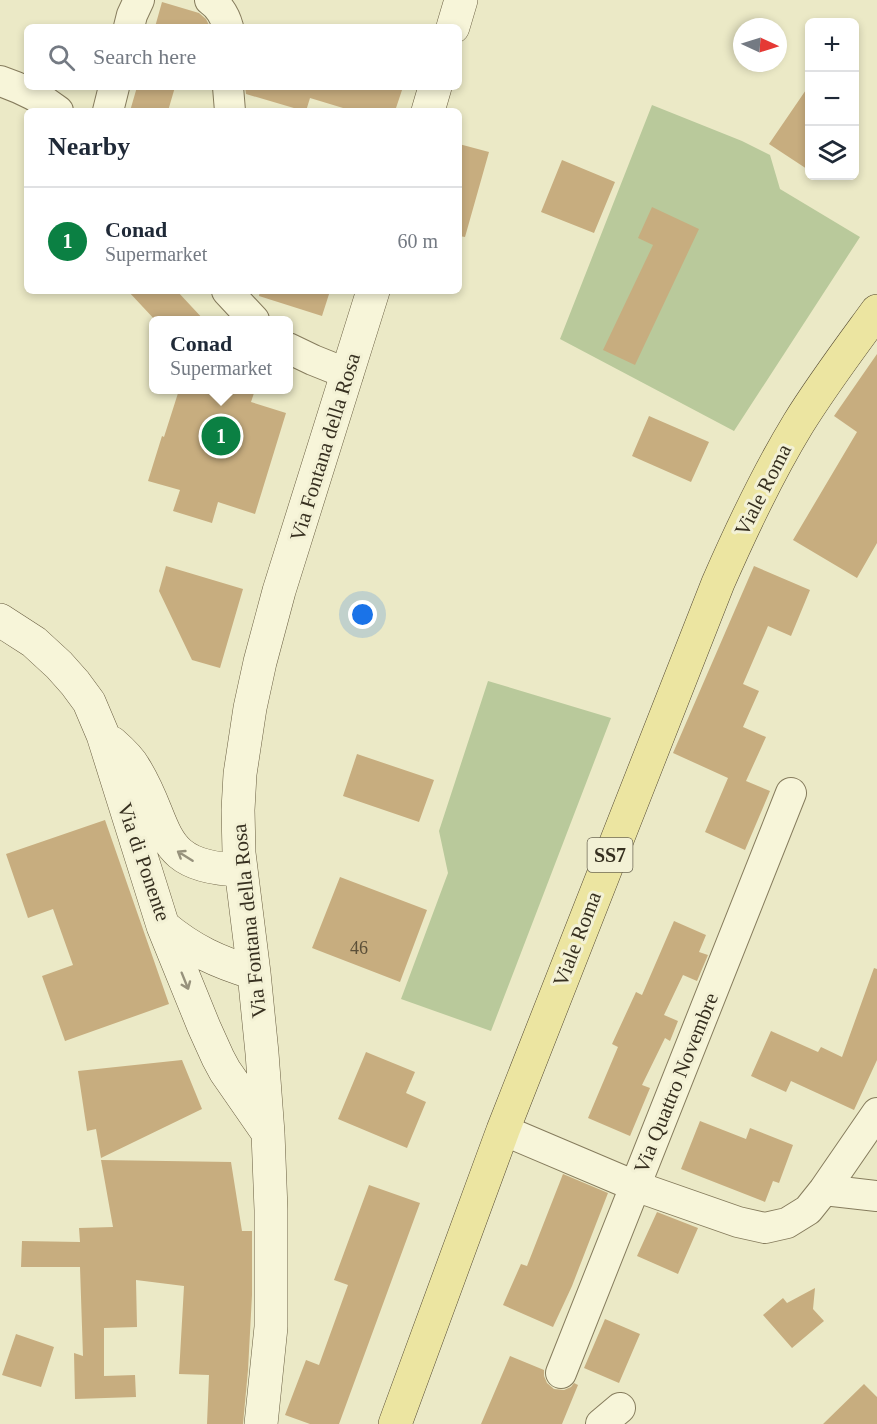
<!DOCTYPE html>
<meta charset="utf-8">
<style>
:root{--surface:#fff;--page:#f2f2f3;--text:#1f2937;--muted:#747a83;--line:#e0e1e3;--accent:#0b8043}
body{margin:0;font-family:"Times New Roman",serif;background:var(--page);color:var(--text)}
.controls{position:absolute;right:18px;top:18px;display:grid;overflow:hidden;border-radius:9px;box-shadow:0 3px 9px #0003}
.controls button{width:54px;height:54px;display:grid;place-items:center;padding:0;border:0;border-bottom:2px solid var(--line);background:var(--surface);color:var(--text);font:30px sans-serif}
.compass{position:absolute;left:733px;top:18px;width:54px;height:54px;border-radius:50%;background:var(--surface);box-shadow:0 3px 9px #0003;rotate:94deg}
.you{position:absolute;left:363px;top:615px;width:21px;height:21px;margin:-15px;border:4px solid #fff;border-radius:50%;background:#1a73e8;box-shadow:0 0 0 9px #1a73e833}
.badge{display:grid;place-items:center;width:39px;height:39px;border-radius:50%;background:var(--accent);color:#fff;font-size:20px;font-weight:700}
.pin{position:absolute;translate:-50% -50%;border:3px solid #fff;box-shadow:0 2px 6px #0006}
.popup{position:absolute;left:149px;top:316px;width:144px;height:78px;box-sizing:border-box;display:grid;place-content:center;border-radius:9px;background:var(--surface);filter:drop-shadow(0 2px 4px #0005);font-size:20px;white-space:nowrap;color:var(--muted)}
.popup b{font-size:22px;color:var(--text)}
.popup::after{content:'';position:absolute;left:50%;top:100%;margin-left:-12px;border:12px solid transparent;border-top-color:var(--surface)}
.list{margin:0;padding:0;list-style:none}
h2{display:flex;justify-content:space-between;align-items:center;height:78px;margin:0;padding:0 24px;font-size:26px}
h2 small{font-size:20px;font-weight:400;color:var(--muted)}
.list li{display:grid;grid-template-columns:39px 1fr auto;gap:18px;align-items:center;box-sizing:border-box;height:108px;padding:0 24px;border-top:2px solid var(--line)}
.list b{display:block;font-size:22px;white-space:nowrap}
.list p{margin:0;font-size:20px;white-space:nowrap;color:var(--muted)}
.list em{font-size:20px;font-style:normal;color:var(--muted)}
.icon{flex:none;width:33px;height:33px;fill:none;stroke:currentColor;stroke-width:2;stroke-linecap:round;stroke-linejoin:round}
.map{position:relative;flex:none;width:877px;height:1424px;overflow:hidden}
.search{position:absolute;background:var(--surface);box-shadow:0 3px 9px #0003;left:24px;top:24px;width:438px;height:66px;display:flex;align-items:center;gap:15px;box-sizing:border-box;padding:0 21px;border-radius:9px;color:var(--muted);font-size:22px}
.panel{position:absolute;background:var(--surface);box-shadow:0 3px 9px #0003;left:24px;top:108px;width:438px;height:186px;border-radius:9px}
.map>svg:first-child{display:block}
.green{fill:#b9c99b}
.building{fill:#c7ad7f}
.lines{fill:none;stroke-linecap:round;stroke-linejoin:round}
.street-casing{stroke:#867c5d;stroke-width:32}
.secondary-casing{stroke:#685d40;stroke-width:34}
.primary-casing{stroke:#544931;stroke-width:34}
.street{stroke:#f7f5d9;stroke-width:30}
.secondary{stroke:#f7f5d9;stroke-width:33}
.primary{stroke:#ece5a1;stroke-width:33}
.oneway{stroke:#97927c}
.labels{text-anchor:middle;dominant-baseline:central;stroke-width:6;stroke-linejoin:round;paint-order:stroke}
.number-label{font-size:18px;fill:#5b4f38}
.shield{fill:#f3f1d5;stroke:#6f6a56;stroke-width:1.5}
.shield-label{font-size:20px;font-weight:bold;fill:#373020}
.street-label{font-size:21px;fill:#373020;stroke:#f3f1d5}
</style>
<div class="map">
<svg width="877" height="1424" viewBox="0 0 877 1424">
<rect width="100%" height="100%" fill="#ebe9c6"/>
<path class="green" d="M 652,105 L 742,141 L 770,155 L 780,189 L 860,237 L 734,431 L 560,339 Z
M 488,681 L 611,718 L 491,1031 L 401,999 L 448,873 L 439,831 Z"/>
<path class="building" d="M 162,2 L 199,13 L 206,19 L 210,27 L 155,27 Z
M 810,84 L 810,171 L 769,144 Z
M 137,87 L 175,87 L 168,111 L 130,111 Z
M 245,87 L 403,87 L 395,111 L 353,111 L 310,98 L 306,111 L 304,111 L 246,94 Z
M 459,144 L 489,152 L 465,237 L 459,236 Z
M 562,160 L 615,182 L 594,233 L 541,212 Z
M 652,207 L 699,229 L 635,365 L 603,350 L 653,245 L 638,238 Z
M 128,291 L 177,291 L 205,321 L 156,321 Z
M 260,291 L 330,291 L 322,316 L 259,296 Z
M 877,354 L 877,543 L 857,578 L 793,540 L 857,432 L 834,416 Z
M 179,390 L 255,390 L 251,402 L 286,413 L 255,514 L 218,502 L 212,523 L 173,511 L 180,490 L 148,481 L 162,436 L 164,437 Z
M 649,416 L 709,442 L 691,482 L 632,456 Z
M 166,566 L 243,589 L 220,668 L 192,660 L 159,591 Z
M 754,566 L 810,590 L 791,636 L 768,626 L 743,684 L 759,691 L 743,727 L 766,737 L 746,781 L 770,791 L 745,850 L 705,832 L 728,778 L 673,753 Z
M 357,754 L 434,780 L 419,822 L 343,796 Z
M 105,820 L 169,1004 L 65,1041 L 42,976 L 73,965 L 53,909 L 28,918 L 6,854 Z
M 340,877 L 427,910 L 400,982 L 312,948 Z
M 674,921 L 706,935 L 699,952 L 708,955 L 697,981 L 683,975 L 664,1015 L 678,1021 L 670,1041 L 665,1038 L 642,1085 L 650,1088 L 630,1136 L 588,1118 L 618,1047 L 612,1044 L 636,992 L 642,995 Z
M 874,968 L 877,969 L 877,1060 L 854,1110 L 791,1081 L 786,1092 L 751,1076 L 771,1031 L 818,1052 L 821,1047 L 842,1057 Z
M 366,1052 L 415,1072 L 406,1093 L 426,1102 L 407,1148 L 338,1119 Z
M 182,1060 L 202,1109 L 101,1158 L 96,1129 L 87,1131 L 78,1071 Z
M 700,1121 L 746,1139 L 750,1128 L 793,1145 L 779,1183 L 773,1181 L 765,1202 L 681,1169 Z
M 101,1160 L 231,1162 L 242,1231 L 252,1231 L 252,1295 L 248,1370 L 243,1424 L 207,1424 L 209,1375 L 179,1374 L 184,1286 L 136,1280 L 137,1327 L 104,1328 L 104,1376 L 135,1375 L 136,1397 L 75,1399 L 74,1353 L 83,1356 L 80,1267 L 21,1267 L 22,1241 L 80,1242 L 79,1228 L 113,1227 Z
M 563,1174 L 608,1193 L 572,1286 L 553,1327 L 503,1305 L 521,1264 L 527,1266 Z
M 369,1185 L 420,1203 L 339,1424 L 310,1424 L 285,1415 L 306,1360 L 319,1365 L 348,1285 L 334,1280 Z
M 657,1212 L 698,1228 L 678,1274 L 637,1256 Z
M 815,1288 L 813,1309 L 824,1321 L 792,1348 L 763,1315 L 783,1298 L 787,1303 Z
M 605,1319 L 640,1334 L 619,1383 L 584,1368 Z
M 16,1334 L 54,1347 L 41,1387 L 2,1375 Z
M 510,1356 L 544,1370 L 544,1376 L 547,1383 L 554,1389 L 564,1390 L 571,1387 L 574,1383 L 578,1385 L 562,1424 L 481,1424 Z
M 864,1384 L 877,1397 L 877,1424 L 823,1424 Z"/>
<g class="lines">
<g class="street-casing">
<path id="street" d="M 210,0 C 220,7 225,16 228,27
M 129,27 L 132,15 L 139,0
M 0,81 C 21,88 40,97 58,111
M 228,87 L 230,111
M 108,111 L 114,87
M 227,291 L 254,320
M 288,348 L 313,360 L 348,374
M 503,1130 L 635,1186 L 738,1222 L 765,1228 L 787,1223 L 808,1210 L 824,1190 L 877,1113
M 824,1190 L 877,1196
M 561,1373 L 791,793
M 601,1424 L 620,1408"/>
</g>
<g class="secondary-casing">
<path id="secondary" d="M 453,27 L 461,0
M 428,111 L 435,87
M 0,620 L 34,642 L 59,665 L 75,683 L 89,702 L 103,735 L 163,926 L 204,1027 L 218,1058 L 225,1071 L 268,1133
M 112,743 C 120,750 129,758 134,767 C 171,825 153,868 241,870
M 163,926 C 193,951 218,962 254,973
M 261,1424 L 271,1327 L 271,1210 L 268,1133 L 262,1053 L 254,973 L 239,853 L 238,810 L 240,774 L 250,708 L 260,662 L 279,591 L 373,291"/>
</g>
<g class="primary-casing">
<path id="primary" d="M 395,1424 L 503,1130 L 718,583 C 742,528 767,475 798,424 C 822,385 850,348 877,311"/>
</g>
<use href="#street" class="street"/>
<use href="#secondary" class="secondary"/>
<use href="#primary" class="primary"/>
</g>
<defs><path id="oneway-shaft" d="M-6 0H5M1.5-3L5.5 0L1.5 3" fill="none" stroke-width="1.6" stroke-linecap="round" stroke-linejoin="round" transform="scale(1.5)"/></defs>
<g class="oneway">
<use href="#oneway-shaft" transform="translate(185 856) rotate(-148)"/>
<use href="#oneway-shaft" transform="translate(185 981) rotate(68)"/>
</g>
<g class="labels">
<g class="number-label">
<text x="359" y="948">46</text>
</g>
<rect class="shield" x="587.5" y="838" width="45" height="34" rx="4.5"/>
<g class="shield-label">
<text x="610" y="855">SS7</text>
</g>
<g class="street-label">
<text transform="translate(325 447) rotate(-73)">Via Fontana della Rosa</text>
<text transform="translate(763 490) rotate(-63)">Viale Roma</text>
<text transform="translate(144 862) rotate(71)">Via di Ponente</text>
<text transform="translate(249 921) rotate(-96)">Via Fontana della Rosa</text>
<text transform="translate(577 939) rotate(-69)">Viale Roma</text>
<text transform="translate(676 1083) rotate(-68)">Via Quattro Novembre</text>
</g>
</g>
</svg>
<div class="controls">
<button>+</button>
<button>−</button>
<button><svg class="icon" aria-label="layers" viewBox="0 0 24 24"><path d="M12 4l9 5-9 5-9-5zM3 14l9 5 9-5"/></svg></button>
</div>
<svg class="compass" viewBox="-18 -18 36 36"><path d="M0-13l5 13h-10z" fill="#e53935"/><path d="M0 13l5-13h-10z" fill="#747a83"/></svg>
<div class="you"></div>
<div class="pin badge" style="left:221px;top:436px">1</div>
<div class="popup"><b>Conad</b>Supermarket</div>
<div class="search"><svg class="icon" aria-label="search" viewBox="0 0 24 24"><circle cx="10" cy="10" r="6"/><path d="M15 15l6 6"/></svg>Search here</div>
<section class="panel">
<h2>Nearby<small></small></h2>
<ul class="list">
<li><span class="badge">1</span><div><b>Conad</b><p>Supermarket</p></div><em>60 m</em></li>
</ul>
</section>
</div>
